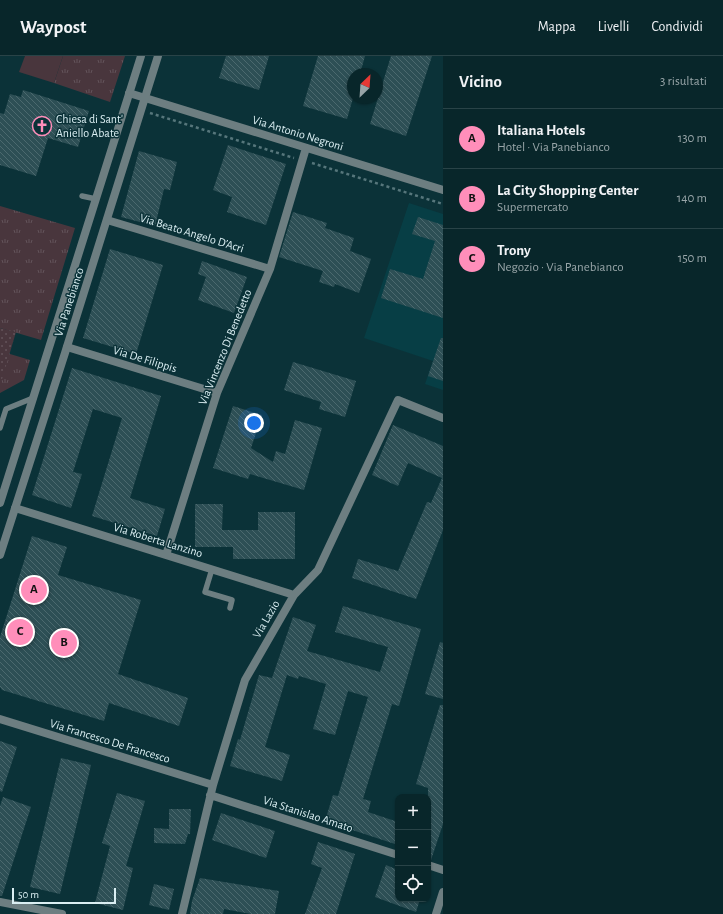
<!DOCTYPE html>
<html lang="it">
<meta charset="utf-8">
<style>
:root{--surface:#08262a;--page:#112e32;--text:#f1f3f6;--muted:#98a5a8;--line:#294347;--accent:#ff8eba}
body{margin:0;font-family:"Alegreya Sans",sans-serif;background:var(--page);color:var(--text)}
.controls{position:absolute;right:12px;bottom:12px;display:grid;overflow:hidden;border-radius:8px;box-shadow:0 1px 3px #0004}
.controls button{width:36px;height:36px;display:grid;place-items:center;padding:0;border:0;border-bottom:1px solid var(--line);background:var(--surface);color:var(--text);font:20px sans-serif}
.compass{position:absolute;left:347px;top:12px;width:36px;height:36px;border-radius:50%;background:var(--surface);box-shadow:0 1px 3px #0004;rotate:25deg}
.scale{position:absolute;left:12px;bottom:10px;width:104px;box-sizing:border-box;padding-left:4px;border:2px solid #daeef2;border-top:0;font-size:11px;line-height:14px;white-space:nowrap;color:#daeef2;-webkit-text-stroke:3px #0b3238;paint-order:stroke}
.you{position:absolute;left:254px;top:367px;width:14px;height:14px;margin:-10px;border:3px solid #fff;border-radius:50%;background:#1a73e8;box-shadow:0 0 0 6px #1a73e833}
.badge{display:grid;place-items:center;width:26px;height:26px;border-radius:50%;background:var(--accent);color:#111;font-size:13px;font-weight:700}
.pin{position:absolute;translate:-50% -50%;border:2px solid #fff;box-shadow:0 1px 4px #0006}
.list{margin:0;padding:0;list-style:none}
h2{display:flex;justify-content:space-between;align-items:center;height:52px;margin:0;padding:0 16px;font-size:17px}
h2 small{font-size:13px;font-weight:400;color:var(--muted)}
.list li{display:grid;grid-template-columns:26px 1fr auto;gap:12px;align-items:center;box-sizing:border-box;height:60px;padding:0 16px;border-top:1px solid var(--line)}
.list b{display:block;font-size:15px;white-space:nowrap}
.list p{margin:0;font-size:13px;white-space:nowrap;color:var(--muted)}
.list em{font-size:13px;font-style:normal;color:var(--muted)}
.icon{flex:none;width:22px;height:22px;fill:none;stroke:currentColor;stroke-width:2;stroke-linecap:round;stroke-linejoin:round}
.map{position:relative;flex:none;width:443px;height:858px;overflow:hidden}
header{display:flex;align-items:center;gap:24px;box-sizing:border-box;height:56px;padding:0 20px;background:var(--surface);border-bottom:1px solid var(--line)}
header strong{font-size:19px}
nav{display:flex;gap:22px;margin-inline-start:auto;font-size:14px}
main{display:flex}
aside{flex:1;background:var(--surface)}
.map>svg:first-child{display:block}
.built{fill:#073e45}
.grass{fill:url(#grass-tufts)}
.park{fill:url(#park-dots)}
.pitch{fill:#49363d}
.building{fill:url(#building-back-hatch)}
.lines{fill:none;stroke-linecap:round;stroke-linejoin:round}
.path{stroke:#56767b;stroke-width:2.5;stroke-dasharray:3 3;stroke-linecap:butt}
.service{stroke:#6d7e81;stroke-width:5.5}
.minor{stroke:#6d7e81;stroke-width:8}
.tertiary{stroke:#6d7e81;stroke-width:8}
.labels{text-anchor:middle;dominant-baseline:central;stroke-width:3;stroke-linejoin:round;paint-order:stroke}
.poi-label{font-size:12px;fill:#daeef2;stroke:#0b3238;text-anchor:start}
.street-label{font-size:12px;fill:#daeef2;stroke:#0b3238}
</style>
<header>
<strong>Waypost</strong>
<nav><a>Mappa</a><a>Livelli</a><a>Condividi</a></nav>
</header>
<main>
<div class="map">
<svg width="443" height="858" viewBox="0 0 443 858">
<defs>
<pattern id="grass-tufts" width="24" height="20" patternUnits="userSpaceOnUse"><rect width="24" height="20" fill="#49363d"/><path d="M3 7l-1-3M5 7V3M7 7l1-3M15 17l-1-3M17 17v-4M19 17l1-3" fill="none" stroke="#63535a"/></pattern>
<pattern id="park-dots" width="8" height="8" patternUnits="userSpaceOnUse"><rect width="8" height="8" fill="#49363d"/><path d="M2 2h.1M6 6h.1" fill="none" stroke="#63535a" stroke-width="1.8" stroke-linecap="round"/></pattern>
<pattern id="building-back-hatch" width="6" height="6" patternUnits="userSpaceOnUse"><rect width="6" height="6" fill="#2d4f55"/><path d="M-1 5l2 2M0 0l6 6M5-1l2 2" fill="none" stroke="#4b696e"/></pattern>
</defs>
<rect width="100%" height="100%" fill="#0b3238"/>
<path class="built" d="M 409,147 L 443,158 L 443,334 L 425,328 L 433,305 L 364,282 Z"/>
<path class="grass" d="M 63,0 L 125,0 L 110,46 L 54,27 Z
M 0,150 L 75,172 L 41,284 L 0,272 Z
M 0,295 L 30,304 L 24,324 L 0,337 Z"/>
<path class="park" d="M 0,272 L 16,276 L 0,330 Z"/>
<path class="pitch" d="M 25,0 L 63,0 L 54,27 L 19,16 Z"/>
<path class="building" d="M 226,0 L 269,0 L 259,34 L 219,22 Z
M 318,0 L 365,0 L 360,18 L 353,18 L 353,42 L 347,63 L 303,50 Z
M 391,0 L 432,0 L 406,80 L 370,68 Z
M 23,34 L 89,55 L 78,91 L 48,82 L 36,120 L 0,109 L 0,57 L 4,58 L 10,38 L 21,41 Z
M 228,89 L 286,108 L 266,169 L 227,156 L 232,141 L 213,134 Z
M 139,95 L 177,106 L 170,134 L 164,133 L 155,170 L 121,161 Z
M 293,156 L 327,167 L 325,172 L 354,182 L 350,195 L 371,203 L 359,237 L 335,228 L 334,231 L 319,226 L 323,215 L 279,201 Z
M 418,161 L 443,169 L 443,262 L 381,242 L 390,213 L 423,223 L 435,185 L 412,178 Z
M 110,193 L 163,209 L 136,298 L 83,282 Z
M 202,205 L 247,221 L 234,257 L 198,244 L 206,221 L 198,218 Z
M 441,282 L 443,282 L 443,325 L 428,320 Z
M 293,306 L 356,325 L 345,361 L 319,353 L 321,346 L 284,334 Z
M 72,312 L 161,340 L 130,442 L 165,453 L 157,480 L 92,460 L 122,362 L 93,353 L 73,416 L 82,418 L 71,452 L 32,439 Z
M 233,350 L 262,359 L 251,392 L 273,406 L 276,395 L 285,398 L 295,364 L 322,372 L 304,434 L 250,418 L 248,423 L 213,412 Z
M 393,369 L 443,390 L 443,474 L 416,543 L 352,522 L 358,503 L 398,515 L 427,446 L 431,447 L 442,422 L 408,407 L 398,430 L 372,419 Z
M 195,448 L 223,448 L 222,474 L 258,474 L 258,456 L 295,456 L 295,503 L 233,503 L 233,491 L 195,491 Z
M 32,480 L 67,491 L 58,519 L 141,544 L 118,618 L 188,642 L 179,670 L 109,647 L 104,665 L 2,634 L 0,631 L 0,581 Z
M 343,550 L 421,573 L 399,650 L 392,648 L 363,743 L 371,745 L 368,756 L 398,766 L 398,789 L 325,765 L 333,739 L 338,740 L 368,641 L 348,635 L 335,679 L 313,673 L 326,628 L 299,620 L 298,623 L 287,619 L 265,691 L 290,699 L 282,725 L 230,710 L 238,683 L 240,684 L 259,619 L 272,622 L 293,561 L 316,569 L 307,595 L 380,616 L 388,591 L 335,576 Z
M 440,586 L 443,587 L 443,643 L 425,638 Z
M 440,649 L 443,649 L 443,768 L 431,804 L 428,804 L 428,732 L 416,728 Z
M 0,685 L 17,691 L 2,736 L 0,735 Z
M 61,702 L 91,709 L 60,838 L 30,831 Z
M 117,737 L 145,745 L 126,810 L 133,812 L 123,854 L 95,847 L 110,790 L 102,787 Z
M 3,741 L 31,751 L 2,840 L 0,840 L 0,750 Z
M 169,753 L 191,753 L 190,778 L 188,778 L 185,788 L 154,787 L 154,772 L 169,773 Z
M 221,757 L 275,775 L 266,802 L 212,784 Z
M 318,786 L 355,798 L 336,858 L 305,858 L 322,812 L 311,808 Z
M 386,809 L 398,814 L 398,843 L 420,843 L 416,856 L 375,841 Z
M 200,822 L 279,835 L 275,858 L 251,858 L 224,853 L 223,858 L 190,858 L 192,845 Z
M 154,828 L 174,833 L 169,854 L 149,849 Z"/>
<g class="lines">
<path class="path" d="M 150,57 L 294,102
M 312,107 L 443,148"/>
<path class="service" d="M 82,140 L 96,143
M 0,372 L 6,353 L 33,342
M 212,513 L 205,536 L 232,544 L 230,552"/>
<path class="minor" d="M 129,37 L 443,134
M 107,164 L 270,213
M 67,291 L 217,337
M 15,452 L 294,539
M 166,499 L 217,337 L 270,213 L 306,92
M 0,663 L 213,729
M 210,739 L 398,799
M 428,809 L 443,814
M 0,846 L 62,858
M 182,858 L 213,729 L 245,624 L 294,539 L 318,514 L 398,344 L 443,362
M 436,858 L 443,836"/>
<path class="tertiary" d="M 0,447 L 141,0
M 0,499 L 65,297 L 158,0"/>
</g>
<defs>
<g id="church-ring" transform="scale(1)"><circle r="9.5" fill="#0b3238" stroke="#ff8eba" stroke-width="1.5"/><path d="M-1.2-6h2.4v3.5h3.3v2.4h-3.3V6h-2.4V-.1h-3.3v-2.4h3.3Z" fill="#ff8eba"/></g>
</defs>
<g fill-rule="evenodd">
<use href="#church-ring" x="42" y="70"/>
</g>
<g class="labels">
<g class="poi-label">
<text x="56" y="63">Chiesa di Sant'<tspan x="56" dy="14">Aniello Abate</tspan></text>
</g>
<g class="street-label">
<text transform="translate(298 77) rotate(17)">Via Antonio Negroni</text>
<text transform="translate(192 177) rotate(17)">Via Beato Angelo D'Acri</text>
<text transform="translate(69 246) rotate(-72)">Via Panebianco</text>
<text transform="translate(225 291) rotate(-68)">Via Vincenzo Di Benedetto</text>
<text transform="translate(145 303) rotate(17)">Via De Filippis</text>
<text transform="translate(158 484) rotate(17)">Via Roberta Lanzino</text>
<text transform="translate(266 563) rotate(-60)">Via Lazio</text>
<text transform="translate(110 685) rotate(17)">Via Francesco De Francesco</text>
<text transform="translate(308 758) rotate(18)">Via Stanislao Amato</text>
</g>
</g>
</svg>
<div class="controls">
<button>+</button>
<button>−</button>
<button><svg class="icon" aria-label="locate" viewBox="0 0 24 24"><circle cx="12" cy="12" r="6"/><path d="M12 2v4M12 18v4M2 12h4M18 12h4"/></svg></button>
</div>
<svg class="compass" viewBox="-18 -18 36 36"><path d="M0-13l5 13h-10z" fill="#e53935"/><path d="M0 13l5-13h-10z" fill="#98a5a8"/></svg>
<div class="scale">50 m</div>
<div class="you"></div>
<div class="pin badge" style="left:34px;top:534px">A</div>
<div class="pin badge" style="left:64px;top:587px">B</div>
<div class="pin badge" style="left:20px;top:576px">C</div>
</div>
<aside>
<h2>Vicino<small>3 risultati</small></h2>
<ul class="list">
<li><span class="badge">A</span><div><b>Italiana Hotels</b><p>Hotel · Via Panebianco</p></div><em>130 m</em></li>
<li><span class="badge">B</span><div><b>La City Shopping Center</b><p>Supermercato</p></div><em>140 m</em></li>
<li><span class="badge">C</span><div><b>Trony</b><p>Negozio · Via Panebianco</p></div><em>150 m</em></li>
</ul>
</aside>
</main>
